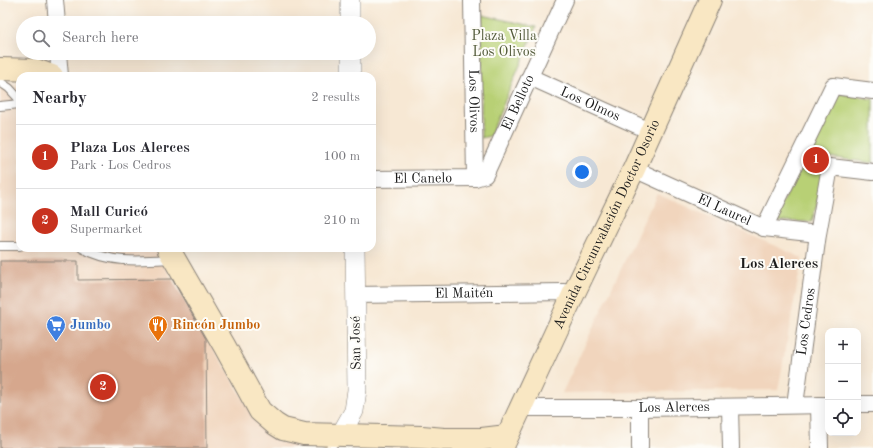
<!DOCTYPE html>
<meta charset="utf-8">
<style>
:root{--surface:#fff;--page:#f2f2f3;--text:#2b2b33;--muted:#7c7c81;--line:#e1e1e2;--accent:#c8321e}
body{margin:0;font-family:"Old Standard TT",serif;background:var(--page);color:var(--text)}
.controls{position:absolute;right:12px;bottom:12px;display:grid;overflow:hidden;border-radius:8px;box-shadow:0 4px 16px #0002}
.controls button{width:36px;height:36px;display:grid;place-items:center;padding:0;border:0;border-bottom:1px solid var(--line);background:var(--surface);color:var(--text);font:20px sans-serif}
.you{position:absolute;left:582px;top:172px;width:14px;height:14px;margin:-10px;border:3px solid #fff;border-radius:50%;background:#1a73e8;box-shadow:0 0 0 6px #1a73e833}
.badge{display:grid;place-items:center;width:26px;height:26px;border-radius:50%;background:var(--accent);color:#fff;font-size:13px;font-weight:700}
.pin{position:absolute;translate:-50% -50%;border:2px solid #fff;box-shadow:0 1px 4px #0006}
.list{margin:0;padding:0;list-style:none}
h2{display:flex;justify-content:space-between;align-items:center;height:52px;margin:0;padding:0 16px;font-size:17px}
h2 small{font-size:13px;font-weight:400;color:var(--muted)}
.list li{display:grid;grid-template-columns:26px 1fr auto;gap:12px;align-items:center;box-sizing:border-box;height:64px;padding:0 16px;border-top:1px solid var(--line)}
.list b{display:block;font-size:15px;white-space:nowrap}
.list p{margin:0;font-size:13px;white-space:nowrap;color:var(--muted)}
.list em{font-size:13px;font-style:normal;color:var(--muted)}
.icon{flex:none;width:22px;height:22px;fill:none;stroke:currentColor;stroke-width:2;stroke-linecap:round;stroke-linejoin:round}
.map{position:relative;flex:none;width:873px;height:448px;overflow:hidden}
.search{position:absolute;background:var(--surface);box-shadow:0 4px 16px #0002;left:16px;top:16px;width:360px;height:44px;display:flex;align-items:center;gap:10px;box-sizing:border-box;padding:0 14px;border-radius:22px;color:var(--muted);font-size:15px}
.panel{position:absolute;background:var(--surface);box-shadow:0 4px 16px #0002;left:16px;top:72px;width:360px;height:180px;border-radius:12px}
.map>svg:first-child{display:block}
.built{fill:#f1d5bd}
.green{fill:#b8d075;stroke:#6a7648}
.building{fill:#d6a78d}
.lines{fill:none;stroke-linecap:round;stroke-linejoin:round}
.service-casing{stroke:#8a8278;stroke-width:10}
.minor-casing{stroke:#8a8278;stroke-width:18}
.tertiary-casing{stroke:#8a8278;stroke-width:20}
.secondary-casing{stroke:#8a8278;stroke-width:24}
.service{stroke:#fff;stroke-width:8}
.minor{stroke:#fff;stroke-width:16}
.tertiary{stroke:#fff;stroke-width:19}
.secondary{stroke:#f9e7c3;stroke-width:22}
.labels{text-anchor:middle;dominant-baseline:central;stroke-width:4;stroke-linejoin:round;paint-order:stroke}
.park-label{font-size:14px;fill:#535b3b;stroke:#fdfcf7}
.street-label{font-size:14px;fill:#1c1c1c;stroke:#fdfcf7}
.shop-label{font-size:14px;font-weight:bold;fill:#366cbe;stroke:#fdfcf7;text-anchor:start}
.food-label{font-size:14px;font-weight:bold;fill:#c56008;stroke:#fdfcf7;text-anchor:start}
.neighbourhood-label{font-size:15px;font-weight:bold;fill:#1c1c1c;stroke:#fdfcf7}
</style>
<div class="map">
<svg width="873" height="448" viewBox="0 0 873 448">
<rect width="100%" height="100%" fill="#fdfcf7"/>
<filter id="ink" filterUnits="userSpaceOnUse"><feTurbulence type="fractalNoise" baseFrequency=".025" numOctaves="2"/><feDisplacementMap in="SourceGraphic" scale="8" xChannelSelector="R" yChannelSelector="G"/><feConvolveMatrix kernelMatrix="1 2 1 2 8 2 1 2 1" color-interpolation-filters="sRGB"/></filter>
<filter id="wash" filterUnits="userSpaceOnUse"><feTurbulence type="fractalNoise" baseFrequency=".012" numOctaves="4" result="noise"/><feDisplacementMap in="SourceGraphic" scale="16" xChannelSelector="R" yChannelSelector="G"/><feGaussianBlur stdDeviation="0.9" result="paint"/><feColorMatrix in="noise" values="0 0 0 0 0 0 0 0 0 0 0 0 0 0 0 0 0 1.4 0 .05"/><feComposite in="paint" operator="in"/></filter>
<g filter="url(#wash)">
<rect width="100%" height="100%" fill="#f7e8d4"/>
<path class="built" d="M 0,85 L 20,87 L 20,248 L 154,248 L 206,337 L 258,423 L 267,433 L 278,441 L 300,444 L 309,448 L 0,448 Z
M 657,193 L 802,258 L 778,390 L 562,393 Z"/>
<path class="green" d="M 482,15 L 536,27 L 490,136 L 481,138 Z
M 836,93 L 873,99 L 873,163 L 829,157 L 812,222 L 774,221 Z"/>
<g id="blocks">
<path class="building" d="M 0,261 L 78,261 L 78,280 L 172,279 L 206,339 L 207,448 L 0,448 Z"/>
</g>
</g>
<g filter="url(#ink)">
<use href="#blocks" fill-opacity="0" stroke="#8a8278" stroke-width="1"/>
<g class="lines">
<g class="service-casing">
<path id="service" d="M 0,82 L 9,88 L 20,100
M 0,106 L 20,104
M 0,246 L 20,246
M 82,248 C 111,264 140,261 172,259
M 330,448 L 338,438"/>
</g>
<g class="minor-casing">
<g id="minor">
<path d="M 55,0 L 57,23"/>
<path id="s1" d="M 472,0 L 475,178"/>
<path d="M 58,53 L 60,76"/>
<path id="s2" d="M 530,77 L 650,131"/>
<path id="s3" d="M 634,169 L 764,228 L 818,234"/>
<path id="s4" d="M 372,179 L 475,178 L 485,175 L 565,0"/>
<path d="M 764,228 L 833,86 L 873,91"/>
<path id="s5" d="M 355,295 L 564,292 L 573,295"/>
<path d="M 858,404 L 873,404"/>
<path id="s6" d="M 795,405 L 818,234 L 830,167 L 873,172"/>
<path d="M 819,405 L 820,448"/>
<path d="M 730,407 L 731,448"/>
<path id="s7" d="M 520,408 L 640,408 L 828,405"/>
<path d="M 640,408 L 640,448"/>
</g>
</g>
<g class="tertiary-casing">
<path id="tertiary" d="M 350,0 L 350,23
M 351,53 L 351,76
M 341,434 L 354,411 L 357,390 L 355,248"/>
</g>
<g class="secondary-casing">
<g id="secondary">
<path d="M 0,69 L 36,70 L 52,76"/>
<path d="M 168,248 L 225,347 L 260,411 L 275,424 L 283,429 L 304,434 L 422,437 L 444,439 L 482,439 L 507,436"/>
<path id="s8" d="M 502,448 L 573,295 L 634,169 L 710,0"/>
</g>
</g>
<use href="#service" class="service"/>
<use href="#minor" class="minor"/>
<use href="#tertiary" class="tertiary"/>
<use href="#secondary" class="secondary"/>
</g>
</g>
<defs>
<g id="supermarket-pin" transform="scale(1)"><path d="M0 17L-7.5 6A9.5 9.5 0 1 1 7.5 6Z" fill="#3f7fe0" stroke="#fdfcf7"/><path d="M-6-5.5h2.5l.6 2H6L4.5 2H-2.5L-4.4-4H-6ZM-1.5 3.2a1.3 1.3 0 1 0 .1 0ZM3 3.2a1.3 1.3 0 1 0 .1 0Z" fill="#fff"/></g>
<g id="restaurant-pin" transform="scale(1)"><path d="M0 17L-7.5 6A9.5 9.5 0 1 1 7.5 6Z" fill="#e8710a" stroke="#fdfcf7"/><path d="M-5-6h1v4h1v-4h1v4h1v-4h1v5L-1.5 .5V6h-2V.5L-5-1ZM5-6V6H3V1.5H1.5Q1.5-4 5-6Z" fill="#fff"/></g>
</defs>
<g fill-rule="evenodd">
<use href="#supermarket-pin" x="56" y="325"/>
<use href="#restaurant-pin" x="158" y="325"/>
</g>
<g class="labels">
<g class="park-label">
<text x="504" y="36">Plaza Villa<tspan x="504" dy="16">Los Olivos</tspan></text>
</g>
<g class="street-label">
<text stroke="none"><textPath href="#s1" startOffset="101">Los Olivos</textPath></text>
<text stroke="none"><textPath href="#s4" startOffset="193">El Belloto</textPath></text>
<text stroke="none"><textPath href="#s2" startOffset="66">Los Olmos</textPath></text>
<text stroke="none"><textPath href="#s4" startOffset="51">El Canelo</textPath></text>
<text stroke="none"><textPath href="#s3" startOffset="99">El Laurel</textPath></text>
<text stroke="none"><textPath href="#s8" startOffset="247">Avenida Circunvalación Doctor Osorio</textPath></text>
<text stroke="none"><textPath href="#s5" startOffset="109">El Maitén</textPath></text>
<text stroke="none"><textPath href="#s6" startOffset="84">Los Cedros</textPath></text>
<text transform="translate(356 343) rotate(-91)">San José</text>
<text stroke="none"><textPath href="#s7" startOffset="154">Los Alerces</textPath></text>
</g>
<g class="shop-label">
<text x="70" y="325">Jumbo</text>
</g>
<g class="food-label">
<text x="172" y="325">Rincón Jumbo</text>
</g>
<g class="neighbourhood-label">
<text x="779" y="264">Los Alerces</text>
</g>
</g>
</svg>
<div class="controls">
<button>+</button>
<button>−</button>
<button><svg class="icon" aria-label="locate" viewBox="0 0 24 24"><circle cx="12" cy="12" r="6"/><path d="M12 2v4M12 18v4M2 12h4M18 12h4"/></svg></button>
</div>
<div class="you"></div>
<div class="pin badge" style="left:816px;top:160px">1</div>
<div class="pin badge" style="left:103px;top:387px">2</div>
<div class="search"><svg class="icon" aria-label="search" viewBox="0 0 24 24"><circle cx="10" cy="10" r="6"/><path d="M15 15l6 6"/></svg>Search here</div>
<section class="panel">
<h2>Nearby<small>2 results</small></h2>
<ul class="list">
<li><span class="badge">1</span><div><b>Plaza Los Alerces</b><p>Park · Los Cedros</p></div><em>100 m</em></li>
<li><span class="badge">2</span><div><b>Mall Curicó</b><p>Supermarket</p></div><em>210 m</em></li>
</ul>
</section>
</div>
